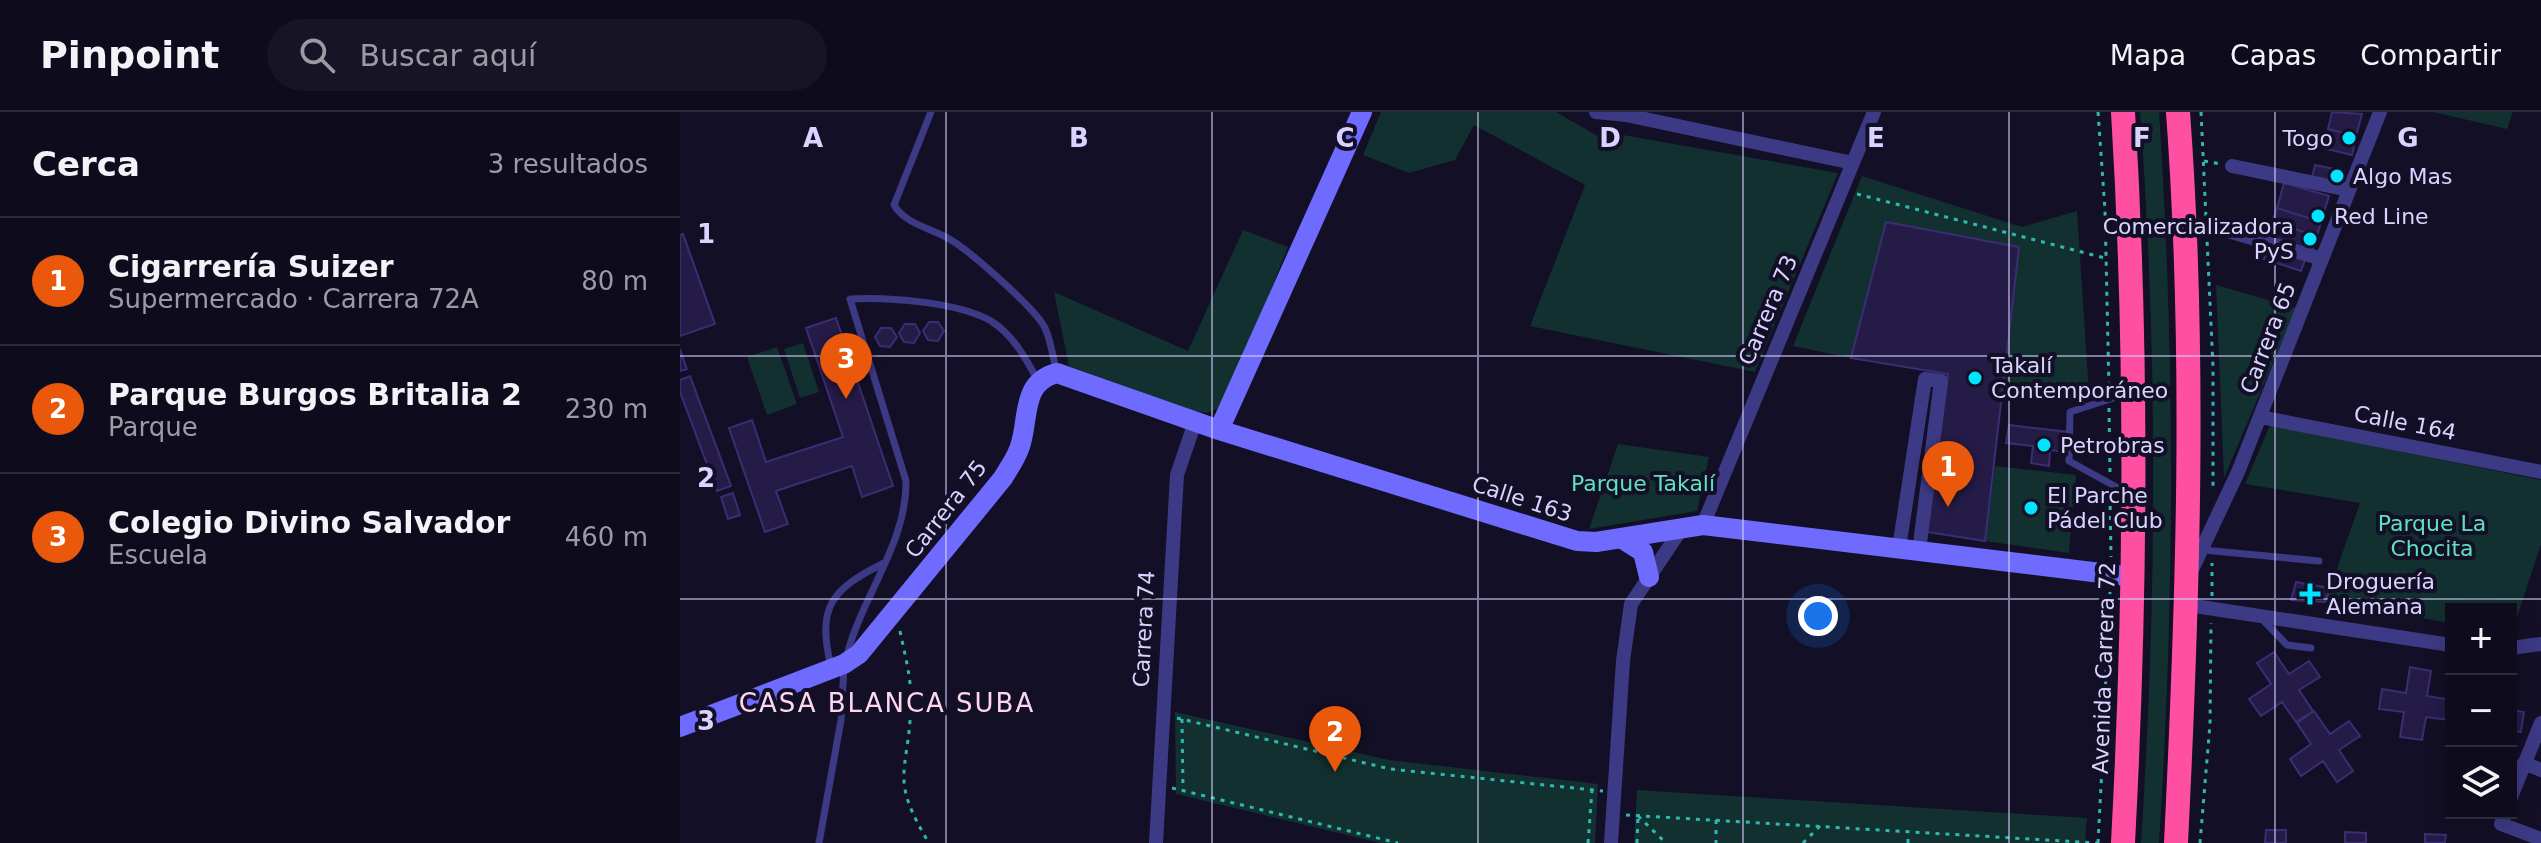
<!DOCTYPE html>
<html lang="es">
<meta charset="utf-8">
<style>
:root{--surface:#0e0b1c;--page:#171425;--text:#f1f3f6;--muted:#9b9ba3;--line:#2e2b3b;--accent:#ea580c}
body{margin:0;font-family:"DejaVu Sans",sans-serif;background:var(--page);color:var(--text)}
.controls{position:absolute;right:24px;bottom:24px;display:grid;overflow:hidden;border-radius:0px;box-shadow:0 4px 20px #0003}
.controls button{width:72px;height:72px;display:grid;place-items:center;padding:0;border:0;border-bottom:2px solid var(--line);background:var(--surface);color:var(--text);font:40px sans-serif}
.you{position:absolute;left:1138px;top:504px;width:28px;height:28px;margin:-20px;border:6px solid #fff;border-radius:50%;background:#1a73e8;box-shadow:0 0 0 12px #1a73e833}
.badge{display:grid;place-items:center;width:52px;height:52px;border-radius:50%;background:var(--accent);color:#fff;font-size:26px;font-weight:700}
.pin{position:absolute;translate:-50% -66px;filter:drop-shadow(0 2px 4px #0008)}
.pin::after{content:'';position:absolute;top:42px;width:28px;height:24px;background:inherit;clip-path:polygon(0 0,100% 0,50% 100%)}
.list{margin:0;padding:0;list-style:none}
h2{display:flex;justify-content:space-between;align-items:center;height:104px;margin:0;padding:0 32px;font-size:34px}
h2 small{font-size:26px;font-weight:400;color:var(--muted)}
.list li{display:grid;grid-template-columns:52px 1fr auto;gap:24px;align-items:center;box-sizing:border-box;height:128px;padding:0 32px;border-top:2px solid var(--line)}
.list b{display:block;font-size:30px;white-space:nowrap}
.list p{margin:0;font-size:26px;white-space:nowrap;color:var(--muted)}
.list em{font-size:26px;font-style:normal;color:var(--muted)}
.icon{flex:none;width:44px;height:44px;fill:none;stroke:currentColor;stroke-width:2;stroke-linecap:round;stroke-linejoin:round}
.map{position:relative;flex:none;width:1861px;height:731px;overflow:hidden}
header{display:flex;align-items:center;gap:48px;box-sizing:border-box;height:112px;padding:0 40px;background:var(--surface);border-bottom:2px solid var(--line)}
header strong{font-size:38px}
nav{display:flex;gap:44px;margin-inline-start:auto;font-size:28px}
.search{width:560px;height:72px;background:var(--page);display:flex;align-items:center;gap:20px;box-sizing:border-box;padding:0 28px;border-radius:44px;color:var(--muted);font-size:30px}
main{display:flex}
aside{flex:1;background:var(--surface)}
.map>svg:first-child{display:block}
.green{fill:#12302f}
.building{fill:#241b47;stroke:#3b2d73;stroke-width:2}
.lines{fill:none;stroke-linecap:round;stroke-linejoin:round}
.path{stroke:#2fb8b0;stroke-width:3;stroke-dasharray:4 6;stroke-linecap:butt}
.lane{stroke:#3d3a85;stroke-width:7}
.street{stroke:#3d3a85;stroke-width:14}
.secondary{stroke:#6f6bff;stroke-width:20}
.highway{stroke:#ff4fa3;stroke-width:24}
.grid{fill:none;stroke:#d9d4ff;stroke-width:2;stroke-opacity:0.55}
.poi-dot{fill:#00e5ff;stroke:#130f26;stroke-width:3}
.labels{text-anchor:middle;dominant-baseline:central;stroke-width:8;stroke-linejoin:round;paint-order:stroke}
.poi-label{font-size:22px;fill:#d9d4ff;stroke:#130f26;text-anchor:start}
.street-label{font-size:22px;fill:#d9d4ff;stroke:#130f26}
.park-label{font-size:22px;fill:#5fe0c0;stroke:#130f26}
.quarter-label{font-size:26px;letter-spacing:2px;fill:#ffd6f0;stroke:#130f26}
.grid-label{font-size:26px;text-anchor:middle;font-weight:bold;fill:#d9d4ff;stroke:#130f26;stroke-width:8;stroke-linejoin:round;paint-order:stroke}
</style>
<header>
<strong>Pinpoint</strong>
<div class="search"><svg class="icon" aria-label="search" viewBox="0 0 24 24"><circle cx="10" cy="10" r="6"/><path d="M15 15l6 6"/></svg>Buscar aquí</div>
<nav><a>Mapa</a><a>Capas</a><a>Compartir</a></nav>
</header>
<main>
<aside>
<h2>Cerca<small>3 resultados</small></h2>
<ul class="list">
<li><span class="badge">1</span><div><b>Cigarrería Suizer</b><p>Supermercado · Carrera 72A</p></div><em>80 m</em></li>
<li><span class="badge">2</span><div><b>Parque Burgos Britalia 2</b><p>Parque</p></div><em>230 m</em></li>
<li><span class="badge">3</span><div><b>Colegio Divino Salvador</b><p>Escuela</p></div><em>460 m</em></li>
</ul>
</aside>
<div class="map">
<svg width="1861" height="731" viewBox="0 0 1861 731">
<rect width="100%" height="100%" fill="#130f26"/>
<path class="green" d="M 701,0 L 876,0 L 923,27 L 926,20 L 1158,61 L 1075,260 L 850,214 L 905,73 L 794,13 L 775,48 L 729,61 L 683,43 Z
M 1460,0 L 1479,0 C 1495,244 1495,487 1479,731 L 1461,731 C 1477,488 1478,243 1460,0 Z
M 1753,0 L 1833,0 L 1827,17 Z
M 1182,64 L 1342,115 L 1397,99 L 1409,281 L 1323,270 L 1206,110 L 1171,246 L 1113,234 Z
M 563,118 L 608,135 L 544,294 L 527,301 L 514,299 L 389,254 L 374,180 L 508,239 Z
M 1536,173 L 1616,196 L 1544,366 Z
M 123,231 L 139,280 L 120,286 L 104,237 Z
M 97,235 L 117,292 L 87,303 L 67,245 Z
M 1590,313 L 1861,368 L 1861,432 L 1832,520 L 1831,497 L 1771,497 L 1771,511 L 1645,490 L 1680,391 L 1565,372 Z
M 938,332 L 1029,345 L 1017,399 L 909,417 Z
M 1315,354 L 1396,363 L 1389,441 L 1305,429 Z
M 495,600 L 709,648 L 918,672 L 915,731 L 700,731 L 496,682 Z
M 957,678 L 1407,706 L 1405,731 L 954,731 Z"/>
<path class="building" d="M 1652,0 L 1682,2 L 1676,24 L 1648,17 Z
M 1648,17 L 1676,24 L 1672,43 L 1643,36 Z
M 1635,53 L 1664,59 L 1662,72 L 1632,65 Z
M 1604,71 L 1649,84 L 1641,110 L 1597,96 Z
M 1597,96 L 1641,110 L 1637,124 L 1592,110 Z
M 1206,110 L 1339,135 L 1305,429 L 1247,420 L 1268,262 L 1171,246 Z
M 1599,112 L 1637,124 L 1632,139 L 1594,128 Z
M 3,122 L 35,212 L 0,224 L 0,123 Z
M 1588,135 L 1625,148 L 1621,159 L 1584,147 Z
M 156,206 L 213,374 L 182,385 L 172,354 L 96,379 L 108,412 L 85,420 L 49,316 L 72,308 L 86,350 L 163,325 L 126,216 Z
M 249,210 L 258,210 L 264,219 L 258,229 L 248,228 L 243,219 Z
M 225,212 L 235,212 L 240,221 L 234,231 L 224,230 L 219,221 Z
M 201,216 L 211,216 L 217,225 L 210,235 L 200,234 L 195,225 Z
M 0,237 L 7,257 L 0,259 Z
M 10,264 L 51,374 L 37,379 L 0,280 L 0,268 Z
M 1329,313 L 1389,320 L 1387,340 L 1370,338 L 1369,354 L 1351,351 L 1353,334 L 1326,331 Z
M 53,381 L 60,403 L 48,407 L 41,385 Z
M 1616,470 L 1650,476 L 1645,490 L 1611,488 Z
M 1594,540 L 1609,562 L 1629,549 L 1640,565 L 1619,578 L 1633,599 L 1616,610 L 1602,590 L 1581,604 L 1569,587 L 1591,572 L 1577,551 Z
M 1730,555 L 1751,559 L 1747,584 L 1771,588 L 1769,608 L 1746,605 L 1742,628 L 1720,625 L 1724,600 L 1699,597 L 1702,577 L 1726,581 Z
M 1831,598 L 1844,600 L 1841,620 L 1831,619 Z
M 1634,599 L 1650,622 L 1669,609 L 1680,624 L 1659,638 L 1673,659 L 1657,670 L 1643,649 L 1621,664 L 1610,647 L 1631,632 L 1617,611 Z
M 1586,718 L 1606,718 L 1606,731 L 1585,731 Z
M 1665,720 L 1686,721 L 1686,731 L 1665,731 Z
M 1745,722 L 1766,723 L 1765,731 L 1745,731 Z"/>
<g class="lines">
<path class="path" d="M 1418,0 L 1425,98 L 1429,277
M 1521,0 L 1533,255 L 1533,376
M 1524,49 L 1541,52
M 1177,82 L 1425,146
M 1429,296 L 1430,361
M 1430,384 L 1431,445
M 1532,484 L 1532,451
M 220,519 C 225,544 232,568 231,594 C 228,663 209,665 249,731
M 497,606 L 710,657 L 923,679
M 502,607 L 503,678
M 492,676 L 718,731
M 946,703 L 1417,731
M 958,704 L 986,731
M 1036,708 L 1036,731
M 908,731 L 912,678
M 957,731 L 958,704
M 1123,731 L 1140,714
M 1228,731 L 1228,720
M 1418,731 L 1423,636 L 1419,615 L 1425,583 L 1430,480
M 1520,731 L 1530,612 L 1531,511"/>
<path class="lane" d="M 251,0 L 214,93 C 226,113 252,116 271,128 C 291,140 356,197 365,216 C 371,229 373,245 376,258
M 1449,281 L 1390,300 L 1389,349 L 1449,382
M 1523,438 L 1639,449
M 1581,506 L 1607,533 L 1631,536
M 167,543 C 182,484 227,431 226,369 L 170,187 C 208,185 278,190 311,209 C 333,223 345,245 357,267
M 151,555 C 137,495 150,478 204,451
M 139,731 L 161,608 L 164,555"/>
<path class="street" d="M 916,0 L 946,3 L 1173,51
M 1552,54 L 1669,78
M 1548,119 L 1642,147
M 1580,305 L 1861,360
M 1023,413 L 1194,0
M 1219,436 L 1245,267 L 1261,269 L 1239,439
M 1510,462 L 1558,360 L 1700,0
M 1508,493 L 1771,533
M 1831,536 L 1861,532
M 1844,651 L 1861,658
M 1831,685 L 1861,611
M 1825,701 L 1821,712 L 1861,727
M 476,731 L 497,363 L 515,310
M 931,731 L 943,549 L 951,492 L 1002,416"/>
<path class="secondary" d="M 539,318 L 682,0
M 941,426 L 963,440 L 969,465
M 0,615 L 164,552 L 179,542 L 323,366 C 330,354 338,344 341,331 C 349,303 342,270 377,261 L 539,318 L 897,429 L 916,430 L 1023,413 L 1454,465"/>
<path class="highway" d="M 1443,731 C 1456,487 1458,244 1443,0
M 1496,731 C 1508,487 1516,244 1498,0"/>
</g>
<path class="grid" d="M 266,0 L 266,731M 532,0 L 532,731M 798,0 L 798,731M 1063,0 L 1063,731M 1329,0 L 1329,731M 1595,0 L 1595,731M 0,244 L 1861,244M 0,487 L 1861,487"/>
<g class="poi-dot">
<circle cx="1669" cy="26" r="8"/>
<circle cx="1657" cy="64" r="8"/>
<circle cx="1638" cy="104" r="8"/>
<circle cx="1630" cy="127" r="8"/>
<circle cx="1295" cy="266" r="8"/>
<circle cx="1364" cy="333" r="8"/>
<circle cx="1351" cy="396" r="8"/>
<path d="M1626 470h8v8h8v8h-8v8h-8v-8h-8v-8h8z"/>
</g>
<g class="labels">
<g class="poi-label">
<text x="1653" y="26" text-anchor="end">Togo</text>
<text x="1673" y="64">Algo Mas</text>
<text x="1654" y="104">Red Line</text>
<text x="1614" y="114" text-anchor="end">Comercializadora<tspan x="1614" dy="25">PyS</tspan></text>
<text x="1311" y="253">Takalí<tspan x="1311" dy="25">Contemporáneo</tspan></text>
<text x="1380" y="333">Petrobras</text>
<text x="1367" y="383">El Parche<tspan x="1367" dy="25">Pádel Club</tspan></text>
<text x="1646" y="469">Droguería<tspan x="1646" dy="25">Alemana</tspan></text>
</g>
<g class="street-label">
<text transform="translate(1088 198) rotate(-67)">Carrera 73</text>
<text transform="translate(1588 226) rotate(-69)">Carrera 65</text>
<text transform="translate(1725 311) rotate(11)">Calle 164</text>
<text transform="translate(842 387) rotate(18)">Calle 163</text>
<text transform="translate(266 397) rotate(-52)">Carrera 75</text>
<text transform="translate(464 517) rotate(-87)">Carrera 74</text>
<text transform="translate(1424 556) rotate(-88)">Avenida Carrera 72</text>
</g>
<g class="park-label">
<text x="963" y="371">Parque Takalí</text>
<text x="1752" y="411">Parque La<tspan x="1752" dy="25">Chocita</tspan></text>
</g>
<g class="quarter-label">
<text x="207" y="591">CASA BLANCA SUBA</text>
</g>
</g>
<g class="grid-label">
<text x="133" y="35">A</text>
<text x="399" y="35">B</text>
<text x="665" y="35">C</text>
<text x="930" y="35">D</text>
<text x="1196" y="35">E</text>
<text x="1462" y="35">F</text>
<text x="1728" y="35">G</text>
<text x="26" y="131">1</text>
<text x="26" y="375">2</text>
<text x="26" y="618">3</text>
</g>
</svg>
<div class="controls">
<button>+</button>
<button>−</button>
<button><svg class="icon" aria-label="layers" viewBox="0 0 24 24"><path d="M12 4l9 5-9 5-9-5zM3 14l9 5 9-5"/></svg></button>
</div>
<div class="you"></div>
<div class="pin badge" style="left:1268px;top:395px">1</div>
<div class="pin badge" style="left:655px;top:660px">2</div>
<div class="pin badge" style="left:166px;top:287px">3</div>
</div>
</main>
